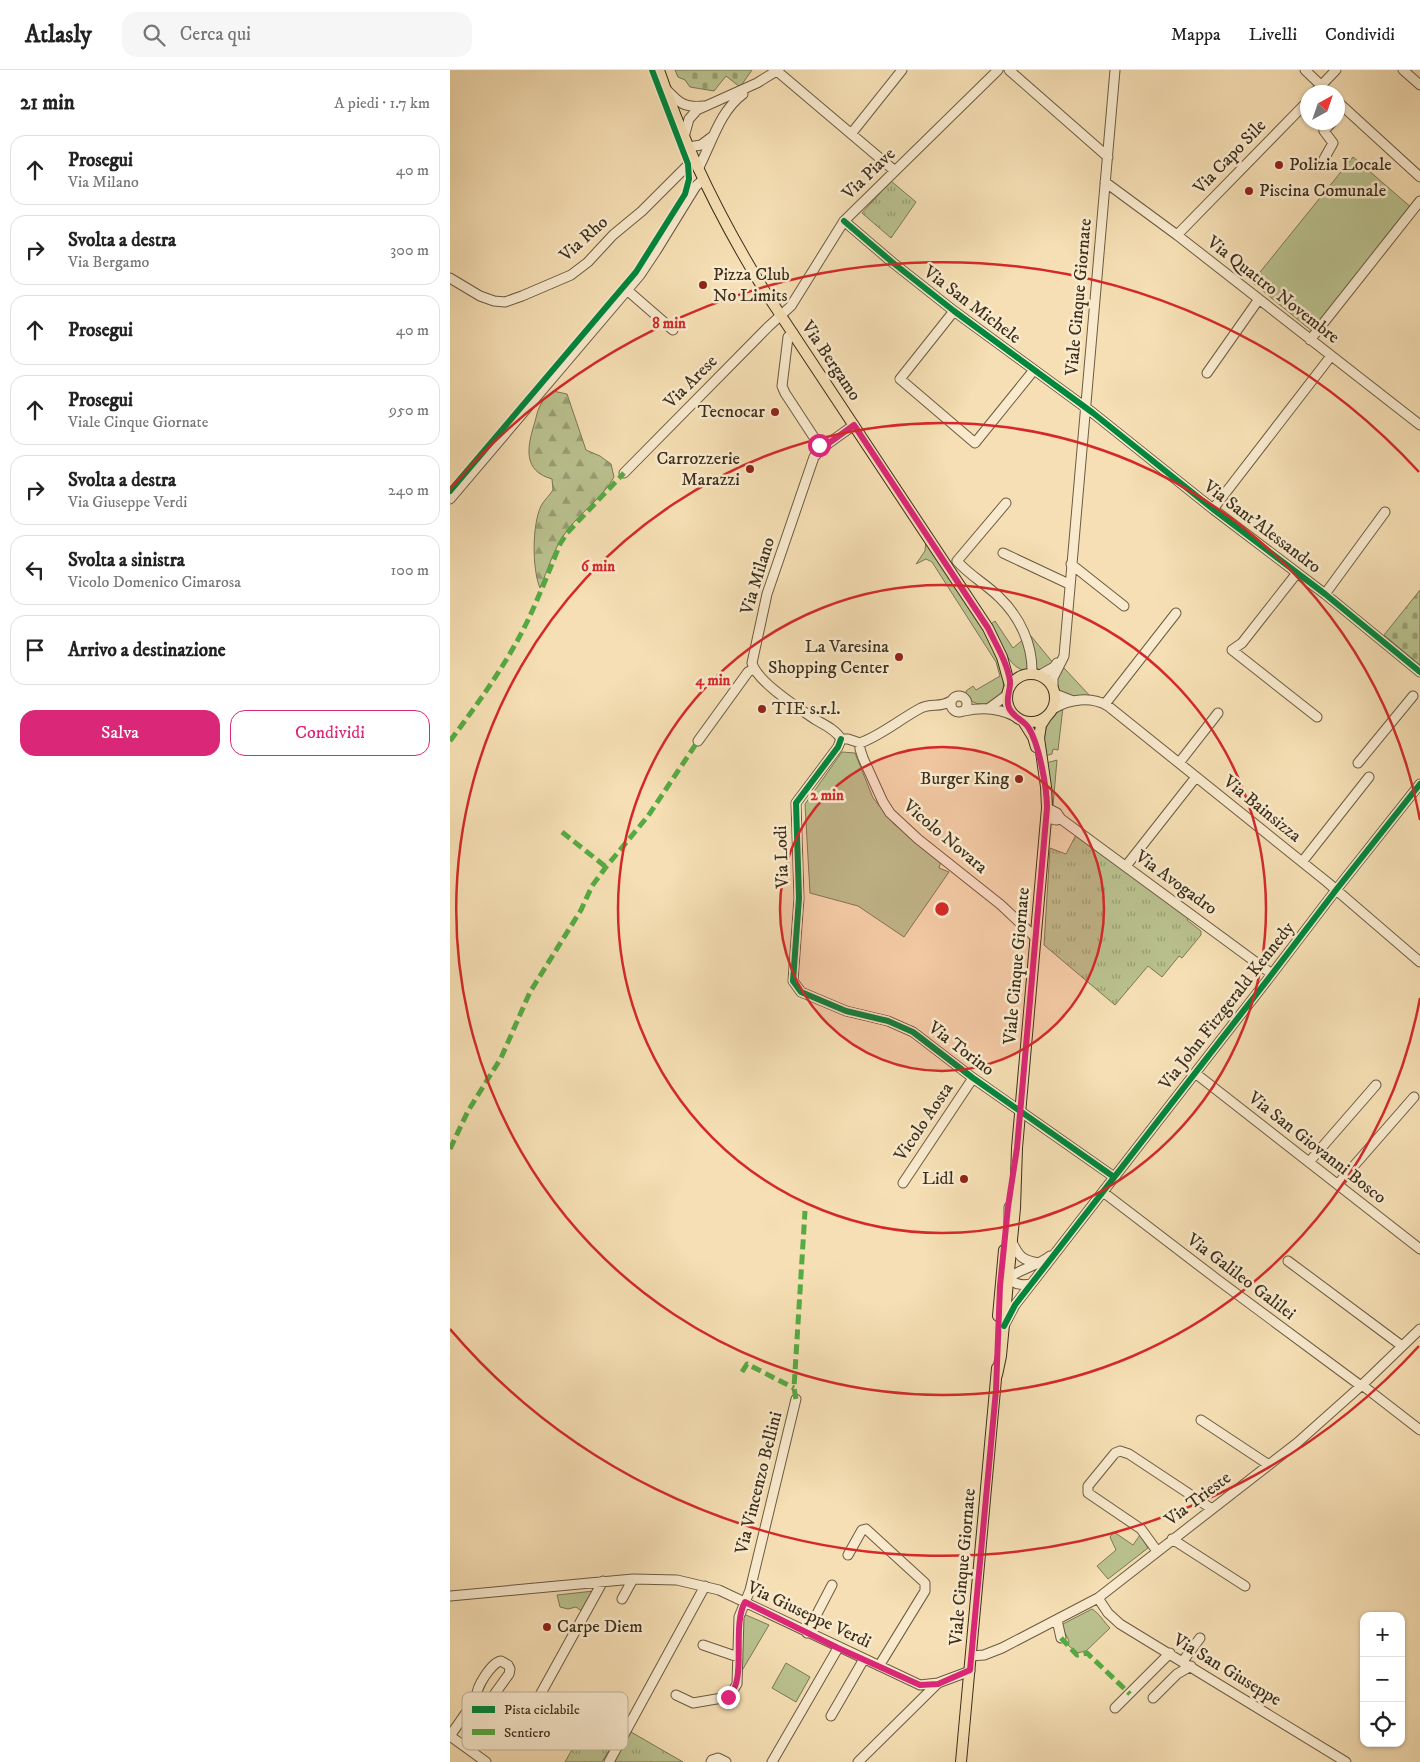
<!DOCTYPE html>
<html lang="it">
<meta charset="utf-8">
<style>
:root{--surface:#fff;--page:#f6f6f6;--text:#222;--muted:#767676;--line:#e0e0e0;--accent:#db2777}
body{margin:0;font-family:"IM FELL DW Pica",serif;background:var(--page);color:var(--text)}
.controls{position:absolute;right:15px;bottom:15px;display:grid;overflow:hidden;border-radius:10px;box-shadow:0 1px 4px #0004}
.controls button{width:45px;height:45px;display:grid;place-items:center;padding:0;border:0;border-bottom:1px solid var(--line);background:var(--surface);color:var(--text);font:25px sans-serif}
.compass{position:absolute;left:850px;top:15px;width:45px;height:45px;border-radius:50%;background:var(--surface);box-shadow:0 1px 4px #0004;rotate:40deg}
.stop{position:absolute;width:15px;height:15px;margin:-11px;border:4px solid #db2777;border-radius:50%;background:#fff}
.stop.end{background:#db2777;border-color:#fff;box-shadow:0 1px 5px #0008}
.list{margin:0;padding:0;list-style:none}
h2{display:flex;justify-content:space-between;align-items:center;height:65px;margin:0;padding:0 20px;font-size:21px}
h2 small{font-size:16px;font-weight:400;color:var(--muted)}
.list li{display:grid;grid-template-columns:32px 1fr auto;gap:15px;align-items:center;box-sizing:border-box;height:70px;margin:0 10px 10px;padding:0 10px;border:1px solid var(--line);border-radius:15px}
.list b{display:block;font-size:19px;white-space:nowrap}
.list p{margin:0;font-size:16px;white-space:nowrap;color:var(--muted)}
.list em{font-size:16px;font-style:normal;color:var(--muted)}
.actions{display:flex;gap:10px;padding:15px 20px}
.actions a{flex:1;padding:11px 0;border:1px solid var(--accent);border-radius:15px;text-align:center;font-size:18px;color:var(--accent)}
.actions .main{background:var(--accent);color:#fff}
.icon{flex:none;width:28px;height:28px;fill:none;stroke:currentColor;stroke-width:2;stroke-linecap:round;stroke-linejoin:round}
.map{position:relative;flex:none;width:970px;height:1692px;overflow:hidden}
header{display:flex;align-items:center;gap:30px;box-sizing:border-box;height:70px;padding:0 25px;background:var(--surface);border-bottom:1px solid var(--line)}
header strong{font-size:24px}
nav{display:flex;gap:28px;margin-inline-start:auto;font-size:18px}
.search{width:350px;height:45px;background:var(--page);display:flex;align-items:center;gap:12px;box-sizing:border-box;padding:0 18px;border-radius:15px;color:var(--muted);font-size:19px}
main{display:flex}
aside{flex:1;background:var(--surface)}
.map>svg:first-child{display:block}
.grass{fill:#bac28f;stroke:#7b7856}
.forest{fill:url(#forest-firs);stroke:#7b7856}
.cemetery{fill:url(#cemetery-stones);stroke:#7b7856}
.park{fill:url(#park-tufts);stroke:#7b7856}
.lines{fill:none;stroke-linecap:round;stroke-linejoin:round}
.minor-casing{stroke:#6a5b42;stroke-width:11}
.major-casing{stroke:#3c2f1c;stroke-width:12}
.minor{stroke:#f9eace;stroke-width:9}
.major{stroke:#f6dfb4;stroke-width:10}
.quiet{stroke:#55ab43;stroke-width:5;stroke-dasharray:10 5;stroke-linecap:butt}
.cycleway-casing{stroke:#f9eace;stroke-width:9}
.cycleway{stroke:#00873e;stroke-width:6}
.route{stroke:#db2777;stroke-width:6}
.ring{fill:none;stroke:#d62828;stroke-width:2.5}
.poi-dot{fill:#8f2418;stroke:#f9eace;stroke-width:2}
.labels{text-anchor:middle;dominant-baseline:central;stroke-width:5;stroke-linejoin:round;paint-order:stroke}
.street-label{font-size:18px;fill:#3c2f1c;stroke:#f9eace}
.poi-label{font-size:18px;fill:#3c2f1c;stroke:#f9eace;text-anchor:start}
.key{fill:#f9eace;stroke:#c0b299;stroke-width:1}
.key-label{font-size:14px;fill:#3c2f1c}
.centre{fill:#d62828;stroke:#f9eace;stroke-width:2.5}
.ring-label{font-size:15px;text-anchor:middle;font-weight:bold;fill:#d62828;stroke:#f9eace;stroke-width:5;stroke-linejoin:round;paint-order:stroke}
</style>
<header>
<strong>Atlasly</strong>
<div class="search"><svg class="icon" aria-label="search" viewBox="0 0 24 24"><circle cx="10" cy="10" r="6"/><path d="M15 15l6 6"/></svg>Cerca qui</div>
<nav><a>Mappa</a><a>Livelli</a><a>Condividi</a></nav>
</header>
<main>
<aside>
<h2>21 min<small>A piedi · 1.7 km</small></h2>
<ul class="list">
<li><svg class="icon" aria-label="ahead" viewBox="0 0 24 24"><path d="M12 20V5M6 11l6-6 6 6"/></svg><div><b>Prosegui</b><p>Via Milano</p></div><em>40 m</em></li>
<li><svg class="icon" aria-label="right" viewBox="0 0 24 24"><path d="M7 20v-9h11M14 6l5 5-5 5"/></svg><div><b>Svolta a destra</b><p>Via Bergamo</p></div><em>300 m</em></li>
<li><svg class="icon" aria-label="ahead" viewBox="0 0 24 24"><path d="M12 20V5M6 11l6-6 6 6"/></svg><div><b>Prosegui</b></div><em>40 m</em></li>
<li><svg class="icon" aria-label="ahead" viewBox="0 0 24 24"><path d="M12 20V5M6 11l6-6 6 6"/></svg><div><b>Prosegui</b><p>Viale Cinque Giornate</p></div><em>950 m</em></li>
<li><svg class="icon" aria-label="right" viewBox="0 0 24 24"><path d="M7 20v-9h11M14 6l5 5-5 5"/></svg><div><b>Svolta a destra</b><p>Via Giuseppe Verdi</p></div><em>240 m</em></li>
<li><svg class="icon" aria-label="left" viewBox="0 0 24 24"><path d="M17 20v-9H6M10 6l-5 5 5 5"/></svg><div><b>Svolta a sinistra</b><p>Vicolo Domenico Cimarosa</p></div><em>100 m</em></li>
<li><svg class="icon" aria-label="arrive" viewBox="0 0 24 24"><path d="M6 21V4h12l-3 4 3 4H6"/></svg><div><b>Arrivo a destinazione</b></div></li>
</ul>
<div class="actions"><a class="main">Salva</a><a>Condividi</a></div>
</aside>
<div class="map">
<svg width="970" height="1692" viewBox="0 0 970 1692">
<defs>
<pattern id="forest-firs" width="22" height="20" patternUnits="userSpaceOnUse" patternTransform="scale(1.25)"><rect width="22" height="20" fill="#bac28f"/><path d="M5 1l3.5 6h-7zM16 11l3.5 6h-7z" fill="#989e74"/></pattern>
<pattern id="cemetery-stones" width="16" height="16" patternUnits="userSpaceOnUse" patternTransform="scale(1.25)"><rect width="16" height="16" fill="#bac28f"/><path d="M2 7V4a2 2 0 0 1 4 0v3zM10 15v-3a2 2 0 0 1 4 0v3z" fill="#989e74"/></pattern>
<pattern id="park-tufts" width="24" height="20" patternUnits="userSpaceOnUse" patternTransform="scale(1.25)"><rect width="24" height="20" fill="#bac28f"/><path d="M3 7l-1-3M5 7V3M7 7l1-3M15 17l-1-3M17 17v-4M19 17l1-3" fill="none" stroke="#989e74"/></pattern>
</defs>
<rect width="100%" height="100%" fill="#f6dfb4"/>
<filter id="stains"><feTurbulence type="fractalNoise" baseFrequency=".004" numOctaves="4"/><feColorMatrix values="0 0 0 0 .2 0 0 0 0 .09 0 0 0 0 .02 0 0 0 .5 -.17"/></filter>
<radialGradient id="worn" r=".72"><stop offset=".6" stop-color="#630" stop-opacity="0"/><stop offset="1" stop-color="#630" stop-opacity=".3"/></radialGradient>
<path class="grass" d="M 903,87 L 963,139 L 863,262 L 802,212 Z
M 476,470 C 502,510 544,563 553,610 C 558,632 526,643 516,625 L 516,621 L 523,616 L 526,620 L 550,606 L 546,592 L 482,492 L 476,489 L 466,494 L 475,481 Z
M 545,551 L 563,578 L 575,568 L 579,596 L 576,600 C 559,601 548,567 541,554 Z
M 579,566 L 581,566 L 604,594 L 599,598 L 589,600 L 586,597 Z
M 611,598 L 614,598 L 641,627 C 633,627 622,629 615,626 C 603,622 605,607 611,598 Z
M 613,637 L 608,680 L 603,679 L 602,684 L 595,686 C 593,666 594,648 613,637 Z
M 392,682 L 405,683 L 423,728 L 432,739 L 444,754 L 491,791 L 489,798 L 499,802 L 454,867 L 408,836 L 360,823 L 355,734 Z
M 607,690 L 603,736 L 599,705 L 596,693 Z
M 664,1462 L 683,1475 L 690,1465 L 698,1478 L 658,1509 L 647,1496 L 666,1480 L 660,1467 Z
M 144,1521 L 133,1542 L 126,1537 L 118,1539 L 110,1537 L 107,1525 Z
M 642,1539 C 649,1543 654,1552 660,1558 L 636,1581 L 627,1583 L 618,1575 L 619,1571 L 611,1555 Z
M 296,1545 L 319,1555 L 290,1604 L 293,1546 Z
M 336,1593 L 360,1607 L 346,1632 L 322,1618 Z"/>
<path class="forest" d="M 103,321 L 117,324 L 136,380 L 150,386 L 161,394 L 164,407 C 152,429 130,442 116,462 C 104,478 98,499 90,518 C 82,499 82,455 91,436 C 94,430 100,425 103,420 L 102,409 C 73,401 77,378 84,355 C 86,349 87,341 90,336 C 92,330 99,325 103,321 Z"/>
<path class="cemetery" d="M 225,0 L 302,0 L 290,17 L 276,6 L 264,21 L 240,17 L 235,10 L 228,7 Z
M 970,520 L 970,595 L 934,565 Z"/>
<path class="park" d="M 441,111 L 466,132 L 441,168 L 412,143 Z
M 626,765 L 738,848 L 737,850 L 751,861 L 751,865 L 732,888 L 729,886 L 712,907 L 698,896 L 665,935 L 594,875 L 600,778 L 616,784 Z
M 134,1658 L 163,1674 L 152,1692 L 115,1692 Z
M 181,1662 L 233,1692 L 164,1692 Z"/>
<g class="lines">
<g class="minor-casing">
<path id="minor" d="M 559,0 L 658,87
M 855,0 L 878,22
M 953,0 L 970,15
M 327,1 L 445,101
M 216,19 C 229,33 234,38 254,36
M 865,22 L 886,0
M 888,32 L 970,107
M 401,64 L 452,0
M 234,67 L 239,49 L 247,40 L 307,13 L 328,0
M 239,77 L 251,75 L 263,66
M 874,89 L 883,73 L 874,61 L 882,52
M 248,99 C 262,73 269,42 293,24
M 655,112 L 727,165 L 970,355
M 394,151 L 442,192 L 504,241 L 643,343 L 763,439 L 875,524 L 970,602
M 727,165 L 858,31
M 0,208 L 30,226 L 44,231 L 55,232 L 72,226 L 121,205 L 138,192 L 163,165 L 192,141 L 244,89
M 177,220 L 223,260
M 504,241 L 450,309 L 525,373 L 584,300
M 343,263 L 338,267 L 332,316 L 335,323 L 369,375 L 372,378
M 860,270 L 970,131
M 757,303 L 809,229
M 174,403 L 318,257 L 341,236 L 394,151 L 548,0
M 0,429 L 190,205 L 206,181 L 246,116 L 253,110
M 556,433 L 507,491 C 519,505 536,514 549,527 C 570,547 583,575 582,604
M 763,439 L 881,286
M 553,483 L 619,514
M 621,494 L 674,536
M 847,503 L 792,573 L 782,580 L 867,647
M 875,524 L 935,442
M 590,605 L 604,597 L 607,593
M 603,616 L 603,608 L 614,586 L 665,0
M 605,624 L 623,631
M501 634a8 8 0 1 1 16 0a8 8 0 1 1-16 0Z
M 655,634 L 726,543
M 538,639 L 557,625
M 603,639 C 619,629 641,626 658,636 L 877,812 L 970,892
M 514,641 C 532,637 550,638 566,647
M 391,669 L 388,677 L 346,733 L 349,828 L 343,911 L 351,922 L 396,941 L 438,951 L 463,962 L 523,1008 L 664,1107
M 391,669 C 386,660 375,655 366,650 C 350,639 307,612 302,593 L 317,524 L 364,387 L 372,378 L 404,355
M 391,669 L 398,669 L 410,673 C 432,665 450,649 471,638 C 482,633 490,638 501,631
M 248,671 L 298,602 L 303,599
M 410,673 L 410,679 L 413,688 L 433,732 L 440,743 L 468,769 L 551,835 L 586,868
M 729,693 L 768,643
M 908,693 L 963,626
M 597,748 L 606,750 L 611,749 L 607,743 L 597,738
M 611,749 L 822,904
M 852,792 L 919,707
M 676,796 L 746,707
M 745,1003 L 970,1179
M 859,1092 L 926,1015
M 453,1113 L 523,1008
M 888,1114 L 964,1027
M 653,1122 L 768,1210 L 911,1316
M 559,1137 L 559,1156
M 562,1172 C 569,1187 573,1191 590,1193
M 838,1191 L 952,1276
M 556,1204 C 563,1214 569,1216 581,1214
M 555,1211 C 567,1199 586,1197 600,1186
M 555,1254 L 565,1235 L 822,904 L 886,820 L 970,714
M 912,1315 L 970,1360
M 751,1350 L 819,1395
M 722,1469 L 795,1516
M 707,1481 L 691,1459 L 638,1423 L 638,1416 L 665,1383 L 670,1381 L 679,1384 L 762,1439
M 398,1485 L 412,1460 L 416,1459 L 475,1513 L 475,1521 L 429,1596
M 0,1526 L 183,1509 L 227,1510 L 269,1520 L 470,1615 L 488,1613 L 520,1601
M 648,1528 L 658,1543 L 670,1554 L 896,1692
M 172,1529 L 183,1509
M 607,1550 L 611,1568
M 357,1563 L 382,1515
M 253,1575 L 288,1587
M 521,1586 L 534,1585 L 552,1578 L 648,1528 L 847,1373 L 912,1315 L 970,1259
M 733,1591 L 750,1568
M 226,1625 L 243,1633 L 278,1627 L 281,1624 L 287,1614 L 289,1547 L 300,1520 L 346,1329
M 27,1627 L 35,1631 L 41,1629 L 59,1604 L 60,1599 L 58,1595 L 51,1591 C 42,1592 25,1618 27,1627 L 0,1666 L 36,1692
M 703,1628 L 727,1604 L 741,1596
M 665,1638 L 720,1583
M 79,1645 L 153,1511
M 381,1646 L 414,1589
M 159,1692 L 255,1516
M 261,1692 L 262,1690 L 268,1688 L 276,1692
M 322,1692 L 388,1578
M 408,1692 L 488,1613"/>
</g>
<g class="major-casing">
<path id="major" d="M 209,0 C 235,78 271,150 314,220 L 538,558 L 552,587 L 560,616
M557 628a24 24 0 1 1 48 0a24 24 0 1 1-48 0Z
M 573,651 L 583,667 L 586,677
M 548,1246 L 554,1180
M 547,1305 L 551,1286 L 565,1138 L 567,1078 L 597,738 L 596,717 L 589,668 L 591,655 L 597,646
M 511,1692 L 547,1298"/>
</g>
<use href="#minor" class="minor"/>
<use href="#major" class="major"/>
<path class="quiet" d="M 0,671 C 29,632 58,592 79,548 C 90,524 100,499 110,474 L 117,463 L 174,403
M 112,762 L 156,797
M 0,1079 L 18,1041 L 51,988 L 80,922 L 131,840 L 142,816 L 156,797 L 198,746 L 248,671
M 292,1302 L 297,1294 L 344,1318
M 346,1329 L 344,1318 L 355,1141
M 611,1568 L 627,1585 L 637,1583 L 680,1624"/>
<g class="cycleway-casing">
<path id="cycleway" d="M 394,151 L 442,192 L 504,241 L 643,343 L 763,439 L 875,524 L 970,602
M 0,421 L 186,202 L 235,124 L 239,109 L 238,94 L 202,0
M 391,669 L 388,677 L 346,733 L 349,828 L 343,911 L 351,922 L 396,941 L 438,951 L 463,962 L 523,1008 L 664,1107
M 554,1256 L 565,1235 L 822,904 L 886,820 L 970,714"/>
</g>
<use href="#cycleway" class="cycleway"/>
</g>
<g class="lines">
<path class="route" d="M 278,1627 C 298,1611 281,1557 295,1532 L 388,1578 L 470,1615 L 488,1614 L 520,1600 L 546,1320 L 550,1216 L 558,1137 L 567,1078 L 597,738 C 597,718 589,673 578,657 C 572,649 563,647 559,638 C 555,628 561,621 560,611 C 557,592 546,575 538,558 L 404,355 L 372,378 L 369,375"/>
</g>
<circle cx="492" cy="839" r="162" fill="#d62828" fill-opacity=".12"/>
<g class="ring">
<circle cx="492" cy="839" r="162"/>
<circle cx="492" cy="839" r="324"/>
<path d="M970 928A486 486 0 1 1 970 750"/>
<path d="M969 1276A647 647 0 0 1 0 1259M0 419A647 647 0 0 1 969 402"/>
</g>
<g class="poi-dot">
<circle cx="829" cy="95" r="5"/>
<circle cx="799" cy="121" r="5"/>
<circle cx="253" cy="215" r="5"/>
<circle cx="325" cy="342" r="5"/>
<circle cx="300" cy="399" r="5"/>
<circle cx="449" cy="587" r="5"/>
<circle cx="312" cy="639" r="5"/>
<circle cx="569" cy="709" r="5"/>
<circle cx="514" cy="1109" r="5"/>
<circle cx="97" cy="1557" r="5"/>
</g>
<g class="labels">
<g class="street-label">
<text transform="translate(780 87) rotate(-46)">Via Capo Sile</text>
<text transform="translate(419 104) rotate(-44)">Via Piave</text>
<text transform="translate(134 169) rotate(-42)">Via Rho</text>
<text transform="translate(823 220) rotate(38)">Via Quattro Novembre</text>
<text transform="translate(629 227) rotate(-85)">Viale Cinque Giornate</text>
<text transform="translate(522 235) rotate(37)">Via San Michele</text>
<text transform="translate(381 291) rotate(56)">Via Bergamo</text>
<text transform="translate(241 312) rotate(-45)">Via Arese</text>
<text transform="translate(812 457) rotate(37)">Via Sant'Alessandro</text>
<text transform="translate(308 506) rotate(-73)">Via Milano</text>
<text transform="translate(812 739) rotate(39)">Via Bainsizza</text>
<text transform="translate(495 767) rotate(40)">Vicolo Novara</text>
<text transform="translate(332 787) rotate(-92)">Via Lodi</text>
<text transform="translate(726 813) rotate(36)">Via Avogadro</text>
<text transform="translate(567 896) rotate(-85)">Viale Cinque Giornate</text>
<text transform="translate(777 936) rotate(-52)">Via John Fitzgerald Kennedy</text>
<text transform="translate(511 979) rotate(37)">Via Torino</text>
<text transform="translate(474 1052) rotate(-56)">Vicolo Aosta</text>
<text transform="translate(867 1078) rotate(38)">Via San Giovanni Bosco</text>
<text transform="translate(791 1207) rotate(37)">Via Galileo Galilei</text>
<text transform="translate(309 1413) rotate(-76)">Via Vincenzo Bellini</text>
<text transform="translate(748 1429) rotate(-37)">Via Trieste</text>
<text transform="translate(513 1497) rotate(-85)">Viale Cinque Giornate</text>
<text transform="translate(359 1545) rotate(25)">Via Giuseppe Verdi</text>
<text transform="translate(777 1600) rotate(31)">Via San Giuseppe</text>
</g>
<g class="poi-label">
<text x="839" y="95">Polizia Locale</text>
<text x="809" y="121">Piscina Comunale</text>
<text x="263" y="205">Pizza Club<tspan x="263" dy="21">No Limits</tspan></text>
<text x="315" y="342" text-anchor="end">Tecnocar</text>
<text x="290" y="389" text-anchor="end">Carrozzerie<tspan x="290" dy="21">Marazzi</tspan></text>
<text x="439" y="577" text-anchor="end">La Varesina<tspan x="439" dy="21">Shopping Center</tspan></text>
<text x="322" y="639">TIE s.r.l.</text>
<text x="559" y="709" text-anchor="end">Burger King</text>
<text x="504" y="1109" text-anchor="end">Lidl</text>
<text x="107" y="1557">Carpe Diem</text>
</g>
</g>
<rect x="12" y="1622" width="166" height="58" rx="8" class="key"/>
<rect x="22" y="1636" width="23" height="7" fill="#00873e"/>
<rect x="22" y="1659" width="23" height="6" fill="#55ab43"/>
<g class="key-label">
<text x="54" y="1644">Pista ciclabile</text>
<text x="54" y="1667">Sentiero</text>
</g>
<circle cx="492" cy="839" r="8" class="centre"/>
<g class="ring-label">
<text x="219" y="258">8 min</text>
<text x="148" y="501">6 min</text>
<text x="263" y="615">4 min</text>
<text x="377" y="730">2 min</text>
</g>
<rect width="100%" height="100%" filter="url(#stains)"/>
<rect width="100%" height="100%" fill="url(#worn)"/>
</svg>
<div class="controls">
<button>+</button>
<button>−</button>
<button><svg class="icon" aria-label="locate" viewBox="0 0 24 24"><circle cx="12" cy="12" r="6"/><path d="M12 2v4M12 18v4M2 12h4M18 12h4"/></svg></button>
</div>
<svg class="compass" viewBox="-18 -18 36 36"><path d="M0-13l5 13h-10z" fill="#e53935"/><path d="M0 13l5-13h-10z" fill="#767676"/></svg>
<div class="stop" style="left:369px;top:375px"></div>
<div class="stop end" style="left:278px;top:1627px"></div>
</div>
</main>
